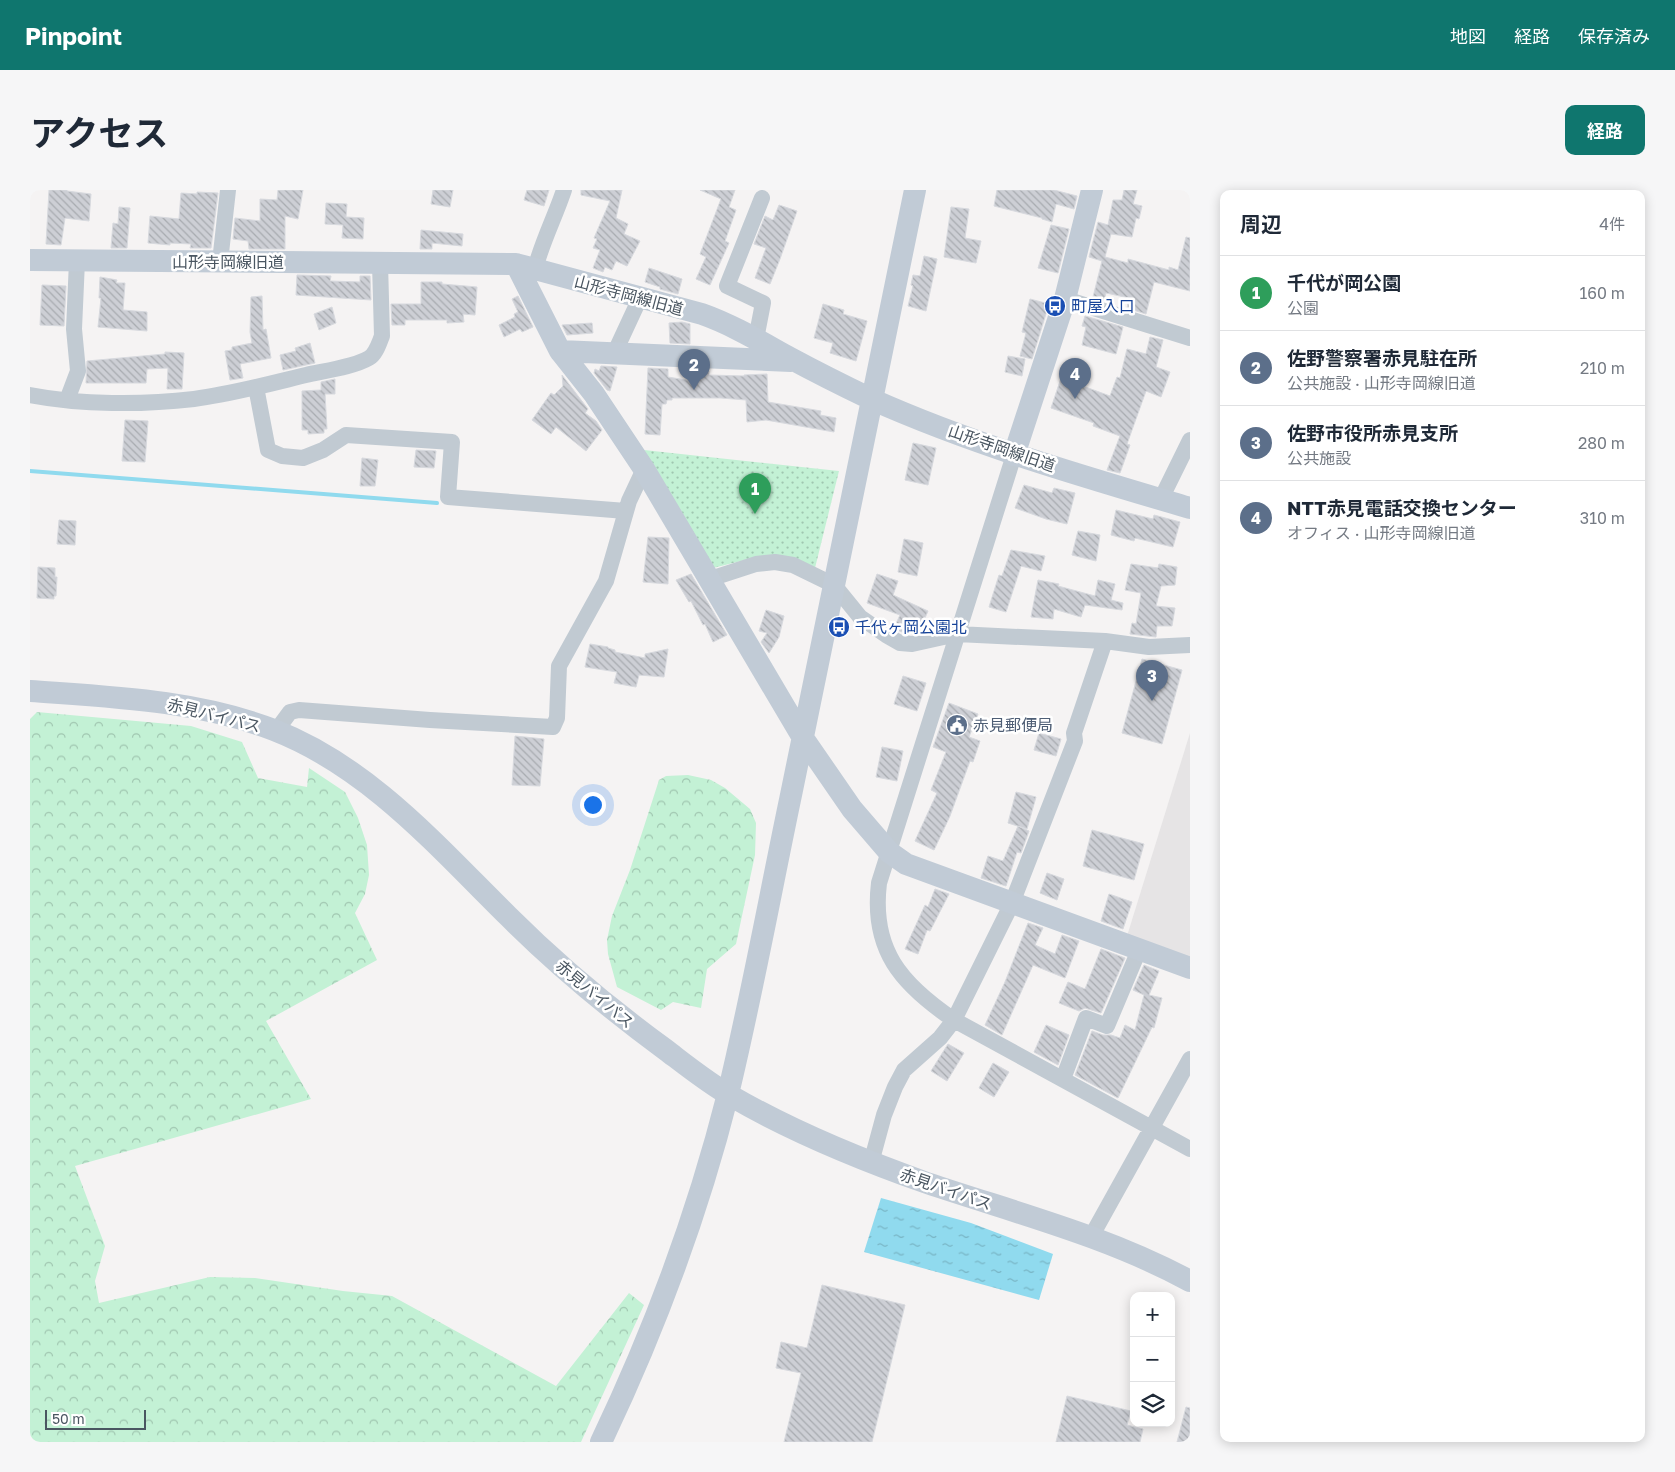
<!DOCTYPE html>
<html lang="ja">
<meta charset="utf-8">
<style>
:root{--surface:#fff;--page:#f6f6f7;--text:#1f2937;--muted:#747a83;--line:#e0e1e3;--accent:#0f766e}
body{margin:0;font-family:"Golos Text","Noto Sans JP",sans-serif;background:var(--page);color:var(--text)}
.controls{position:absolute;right:15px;bottom:15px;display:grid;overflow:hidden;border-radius:10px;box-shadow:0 2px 12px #0003}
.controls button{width:45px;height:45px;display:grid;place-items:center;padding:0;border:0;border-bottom:1px solid var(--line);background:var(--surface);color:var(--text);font:25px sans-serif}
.scale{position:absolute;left:15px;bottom:12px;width:101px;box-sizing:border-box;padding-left:5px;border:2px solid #4a5661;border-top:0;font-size:14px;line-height:18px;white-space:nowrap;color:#4a5661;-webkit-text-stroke:4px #fff;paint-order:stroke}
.you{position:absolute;left:562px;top:614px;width:18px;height:18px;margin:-12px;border:4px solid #fff;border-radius:50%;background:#1a73e8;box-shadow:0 0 0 8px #1a73e833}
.badge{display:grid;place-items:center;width:32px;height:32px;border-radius:50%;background:var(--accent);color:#fff;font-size:16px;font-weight:700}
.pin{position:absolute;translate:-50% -41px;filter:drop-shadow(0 1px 2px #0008)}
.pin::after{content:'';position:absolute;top:26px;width:18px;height:15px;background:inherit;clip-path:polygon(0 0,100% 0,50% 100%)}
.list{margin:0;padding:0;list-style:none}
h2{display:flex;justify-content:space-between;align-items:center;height:65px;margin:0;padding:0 20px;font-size:21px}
h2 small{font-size:16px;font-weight:400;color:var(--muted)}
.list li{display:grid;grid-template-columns:32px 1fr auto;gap:15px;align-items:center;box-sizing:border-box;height:75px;padding:0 20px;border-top:1px solid var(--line)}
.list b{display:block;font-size:19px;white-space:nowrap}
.list p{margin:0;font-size:16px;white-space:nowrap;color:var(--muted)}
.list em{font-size:16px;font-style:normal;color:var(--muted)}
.icon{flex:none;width:28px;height:28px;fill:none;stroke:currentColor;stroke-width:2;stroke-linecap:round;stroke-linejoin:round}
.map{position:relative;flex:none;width:1160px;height:1252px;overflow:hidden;border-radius:10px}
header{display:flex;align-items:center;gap:30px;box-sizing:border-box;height:70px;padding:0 25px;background:var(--accent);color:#fff}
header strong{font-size:24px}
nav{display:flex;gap:28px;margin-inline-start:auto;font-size:18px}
.intro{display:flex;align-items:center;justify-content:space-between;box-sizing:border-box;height:120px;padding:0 30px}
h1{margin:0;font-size:35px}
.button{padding:12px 22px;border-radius:10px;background:var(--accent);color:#fff;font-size:18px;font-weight:700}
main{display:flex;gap:30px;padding:0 30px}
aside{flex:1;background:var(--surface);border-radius:10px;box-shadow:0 2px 12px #0003}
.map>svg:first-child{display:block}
.education{fill:#e6e4e5}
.forest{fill:url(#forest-crowns)}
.park{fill:url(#park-dots)}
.water{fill:url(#water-ripples)}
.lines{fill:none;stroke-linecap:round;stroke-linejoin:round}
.stream{stroke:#90daee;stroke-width:4}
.building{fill:url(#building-back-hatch);stroke:#d7d9de}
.street{stroke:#c1cad2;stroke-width:16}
.secondary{stroke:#c1cbd6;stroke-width:22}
.labels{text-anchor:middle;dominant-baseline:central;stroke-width:5;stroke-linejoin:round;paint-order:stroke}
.street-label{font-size:16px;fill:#4a5661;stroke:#fff}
.transit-label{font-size:16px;fill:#164399;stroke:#fff;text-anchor:start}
.service-label{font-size:16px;fill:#4e5e75;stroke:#fff;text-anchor:start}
</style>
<header>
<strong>Pinpoint</strong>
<nav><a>地図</a><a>経路</a><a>保存済み</a></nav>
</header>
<div class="intro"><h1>アクセス</h1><a class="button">経路</a></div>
<main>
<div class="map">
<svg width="1160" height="1252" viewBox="0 0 1160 1252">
<defs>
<pattern id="forest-crowns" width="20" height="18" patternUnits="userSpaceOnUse" patternTransform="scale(1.25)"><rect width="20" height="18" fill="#c3f1d5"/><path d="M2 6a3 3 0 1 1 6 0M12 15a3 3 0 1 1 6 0" fill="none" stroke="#a0c6b0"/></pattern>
<pattern id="park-dots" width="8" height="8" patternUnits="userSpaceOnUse" patternTransform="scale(1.25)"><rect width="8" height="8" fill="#c3f1d5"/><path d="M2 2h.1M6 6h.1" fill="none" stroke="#a0c6b0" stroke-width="1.8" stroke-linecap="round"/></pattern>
<pattern id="water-ripples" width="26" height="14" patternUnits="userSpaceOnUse" patternTransform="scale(1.25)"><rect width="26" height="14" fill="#90daee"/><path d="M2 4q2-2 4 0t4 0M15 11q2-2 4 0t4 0" fill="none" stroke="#78b4c4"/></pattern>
<pattern id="building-back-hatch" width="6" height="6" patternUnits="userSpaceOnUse" patternTransform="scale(1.25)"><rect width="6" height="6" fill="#cdcfd5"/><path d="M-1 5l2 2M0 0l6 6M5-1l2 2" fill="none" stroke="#a8abb0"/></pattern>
</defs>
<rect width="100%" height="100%" fill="#f5f3f3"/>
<path class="education" d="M 1160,543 L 1160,769 L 1097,746 Z"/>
<path class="forest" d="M 7,522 L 161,536 L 212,552 L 228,588 L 277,597 L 279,578 L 315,602 L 328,628 L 337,655 L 339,685 L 335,704 L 325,723 L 347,770 L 236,831 L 281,909 L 45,976 L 75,1056 L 65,1091 L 69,1113 L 180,1087 L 225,1088 L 313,1101 L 362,1106 L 526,1196 L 599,1103 L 614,1115 L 551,1252 L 0,1252 L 0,529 Z
M 658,585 L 681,590 L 695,598 L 720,619 L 726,633 L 725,665 L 706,754 L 677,779 L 671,818 L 643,812 L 631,820 L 587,797 L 578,764 L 577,750 L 582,726 L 600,680 L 629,590 L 636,586 Z"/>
<path class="park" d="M 614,260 L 809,281 L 785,378 L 727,367 L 683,378 Z"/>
<path class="water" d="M 851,1008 L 941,1033 L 1023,1064 L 1009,1110 L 834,1062 Z"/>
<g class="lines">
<path class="stream" d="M 0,281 L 407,313"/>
</g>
<path class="building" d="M 19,0 L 37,0 L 37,1 L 61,4 L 59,31 L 35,28 L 31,55 L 16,54 Z
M 248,0 L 273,0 L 268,29 L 255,26 L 255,59 L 219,59 L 218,51 L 203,49 L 205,28 L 230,31 L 230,9 L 247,10 Z
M 403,0 L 423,0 L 420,17 L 401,14 Z
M 497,0 L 519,0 L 514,16 L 494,10 Z
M 551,0 L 592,0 L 586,28 L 598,34 L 594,44 L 610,51 L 597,76 L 586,71 L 582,80 L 575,77 L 573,82 L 563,78 L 570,60 L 563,58 L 567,49 L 564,48 L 580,11 L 551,5 Z
M 670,0 L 705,0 L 699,17 L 706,20 L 695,51 L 699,53 L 680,95 L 666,89 L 676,67 L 670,64 L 691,9 Z
M 967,0 L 1024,0 L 1047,6 L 1044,19 L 1026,14 L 1022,32 L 1012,29 L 1012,28 L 964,16 Z
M 1094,0 L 1107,0 L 1103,14 L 1112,16 L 1109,29 L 1106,28 L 1102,47 L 1081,44 L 1075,67 L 1098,73 L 1098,69 L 1139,80 L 1139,77 L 1148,80 L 1156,47 L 1160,48 L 1160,101 L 1124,92 L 1116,124 L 1097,118 L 1099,108 L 1076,103 L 1074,111 L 1063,107 L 1072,71 L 1059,67 L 1068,32 L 1078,35 L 1083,10 L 1092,10 Z
M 167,2 L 188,3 L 181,58 L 160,58 L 161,54 L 140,53 L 140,55 L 118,53 L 120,26 L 149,29 L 151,3 L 167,4 Z
M 296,13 L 317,14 L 316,27 L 334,28 L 333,49 L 312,48 L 313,35 L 295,34 Z
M 749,15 L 767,21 L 750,69 L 740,94 L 725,88 L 736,58 L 724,54 L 735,26 L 743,30 Z
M 89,17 L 100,18 L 97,58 L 81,58 L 83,33 L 88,34 Z
M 921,17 L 939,19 L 935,48 L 951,51 L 946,73 L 914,67 Z
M 1021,35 L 1039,39 L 1028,83 L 1008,78 Z
M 391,40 L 433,44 L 432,56 L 402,53 L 402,59 L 390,59 Z
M 894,66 L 907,69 L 896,121 L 878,116 L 883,96 L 881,95 L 883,85 L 890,86 Z
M 619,78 L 652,89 L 648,104 L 630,99 L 630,97 L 615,92 Z
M 267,85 L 301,86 L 300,91 L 330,92 L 330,86 L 340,86 L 341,110 L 266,105 Z
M 70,87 L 87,90 L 86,93 L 95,93 L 93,120 L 117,122 L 117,141 L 68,137 L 71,108 L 69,108 Z
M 391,92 L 412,92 L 412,94 L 447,97 L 445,125 L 433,124 L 434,132 L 417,133 L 417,130 L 375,130 L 375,135 L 362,135 L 361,114 L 391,114 Z
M 12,95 L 36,96 L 34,136 L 10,135 Z
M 232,106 L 233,140 L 236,139 L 241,168 L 210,174 L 213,188 L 200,190 L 195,161 L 202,160 L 202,157 L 222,153 L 220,142 L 221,107 Z
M 488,106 L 503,137 L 492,142 L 490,139 L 474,147 L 469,135 L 485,127 L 484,124 L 488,122 L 482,109 Z
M 1000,109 L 1019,114 L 1002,169 L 990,166 L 996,143 L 992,142 Z
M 793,114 L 814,120 L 813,124 L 837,131 L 826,171 L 800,163 L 803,153 L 784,148 Z
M 302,117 L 306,133 L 289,140 L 284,124 Z
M 1055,126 L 1093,137 L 1086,164 L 1052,155 L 1056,137 L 1052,136 Z
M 652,132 L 660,134 L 660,154 L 640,153 L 639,133 Z
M 562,133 L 563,143 L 537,145 L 532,135 Z
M 1120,147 L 1133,150 L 1126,177 L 1140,182 L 1131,207 L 1116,201 L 1097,254 L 1100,255 L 1090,283 L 1077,280 L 1090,246 L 1063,236 L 1064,233 L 1021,218 L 1031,188 L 1080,206 L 1087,187 L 1090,188 L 1097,159 L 1116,164 Z
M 280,153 L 285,173 L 253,180 L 250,165 L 266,161 L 265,158 Z
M 135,162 L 154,163 L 152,199 L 137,199 L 138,178 L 117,179 L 116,193 L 56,193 L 57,171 L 135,164 Z
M 978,166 L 995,169 L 992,186 L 975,182 Z
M 571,176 L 587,177 L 580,201 L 577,200 L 564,183 L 565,179 L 569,181 Z
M 618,178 L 638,179 L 638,187 L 662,191 L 663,180 L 679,181 L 679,185 L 714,186 L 714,185 L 737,184 L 738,212 L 791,221 L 790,225 L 806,228 L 804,242 L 736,230 L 717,232 L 716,210 L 691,208 L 642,208 L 642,210 L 637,210 L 636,214 L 632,214 L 630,245 L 615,244 Z
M 532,185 L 558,219 L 555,223 L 566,231 L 572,240 L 556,261 L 526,237 L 521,244 L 502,230 L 521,203 L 524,205 L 533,196 Z
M 305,189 L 305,204 L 295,204 L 297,239 L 294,239 L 294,243 L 278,244 L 278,240 L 272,240 L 272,201 L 291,200 L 291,192 Z
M 95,230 L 118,231 L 115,272 L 92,271 Z
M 883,253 L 906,258 L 898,295 L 875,290 Z
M 386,260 L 406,261 L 404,278 L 384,277 Z
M 332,268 L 348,270 L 345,296 L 330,296 Z
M 994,295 L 1022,303 L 1024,298 L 1045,303 L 1037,334 L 1016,329 L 985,318 Z
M 1086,320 L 1123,329 L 1124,325 L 1150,332 L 1143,357 L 1105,348 L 1104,351 L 1081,345 Z
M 29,330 L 46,331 L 45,355 L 27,354 Z
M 1048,341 L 1070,345 L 1066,371 L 1042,365 Z
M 618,347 L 639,348 L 638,394 L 613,392 Z
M 874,349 L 893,353 L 887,386 L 868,382 Z
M 981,360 L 1015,366 L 1011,381 L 991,376 L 976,422 L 959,417 L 969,385 L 972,386 Z
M 1101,374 L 1128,378 L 1129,374 L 1147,377 L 1145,395 L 1131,396 L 1126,416 L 1145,418 L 1142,436 L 1127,436 L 1126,447 L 1100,444 L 1102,433 L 1106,434 L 1111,403 L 1095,400 Z
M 8,377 L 25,378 L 25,387 L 27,387 L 26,406 L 24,406 L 24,409 L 7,408 Z
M 661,384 L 697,445 L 683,452 L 675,434 L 673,435 L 661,411 L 659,412 L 646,390 Z
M 847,384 L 868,391 L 863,405 L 898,421 L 889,442 L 875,443 L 867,440 L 864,438 L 870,425 L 837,413 Z
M 1008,390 L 1029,394 L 1028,396 L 1065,406 L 1068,390 L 1085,394 L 1081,410 L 1093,413 L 1092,420 L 1055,415 L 1051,427 L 1024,419 L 1023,429 L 1001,427 Z
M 736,420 L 754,426 L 749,447 L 739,463 L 731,452 L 737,443 L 729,441 Z
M 560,454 L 578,457 L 578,458 L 585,460 L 585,462 L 615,468 L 615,464 L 638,459 L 634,487 L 609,485 L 606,497 L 584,493 L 587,482 L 555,477 Z
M 1112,469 L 1152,480 L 1132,554 L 1092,543 Z
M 873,486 L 896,493 L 887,521 L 864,514 Z
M 919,513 L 948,524 L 939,547 L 950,551 L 943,572 L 940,571 L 920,626 L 904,660 L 885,651 L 907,603 L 901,600 L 916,562 L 903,557 Z
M 1009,543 L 1031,549 L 1026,566 L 1004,560 Z
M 485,546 L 514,549 L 510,596 L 482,595 Z
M 852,557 L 873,561 L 867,591 L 846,587 Z
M 986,602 L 1006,607 L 997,639 L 978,633 Z
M 988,636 L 999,641 L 991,663 L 987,662 L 976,696 L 951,688 L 958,666 L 973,671 Z
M 1062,640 L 1114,654 L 1104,690 L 1053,676 Z
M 1017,683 L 1034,689 L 1027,710 L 1010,703 Z
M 905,699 L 919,704 L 900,741 L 897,740 L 888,764 L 875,759 L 895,715 L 898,717 Z
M 1079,704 L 1102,712 L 1093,739 L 1071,731 Z
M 998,733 L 1013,738 L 1005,755 L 1025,764 L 1032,745 L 1049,751 L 1035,788 L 1003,775 L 972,845 L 955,835 L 975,792 Z
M 1071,759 L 1095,768 L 1071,823 L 1055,818 L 1049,821 L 1029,813 L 1038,792 L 1055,799 Z
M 1114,775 L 1129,781 L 1119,805 L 1132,808 L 1124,838 L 1122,837 L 1088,908 L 1045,885 L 1062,841 L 1073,845 L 1081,845 L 1090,848 L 1095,835 L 1105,840 L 1114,805 L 1103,800 Z
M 1016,835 L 1039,845 L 1028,875 L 1004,862 Z
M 918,854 L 934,863 L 917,891 L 901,881 Z
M 963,873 L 979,882 L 964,907 L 949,898 Z
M 792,1095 L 875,1115 L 842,1252 L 754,1252 L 771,1183 L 746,1178 L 751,1152 L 777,1158 Z
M 1037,1206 L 1101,1221 L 1097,1235 L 1113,1239 L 1110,1252 L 1026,1252 Z
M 1156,1217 L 1160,1218 L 1160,1252 L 1147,1252 Z"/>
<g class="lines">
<path class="street" d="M 190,72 L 198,0
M 505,79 C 512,52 525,27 534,0
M 1035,109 L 1160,148
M 726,149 L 733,113 L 697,96 L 732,8
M 584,164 L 610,108
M 226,197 L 238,260 L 252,266 L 273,268 L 293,260 L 316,245 L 422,252 L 418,307 L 596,321
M 0,205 C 52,215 112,215 164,209 C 202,204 239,194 276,185 C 293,181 324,177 339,168 C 346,164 349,153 352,146 L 350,73
M 37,210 L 48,181 L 44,139 L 47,71
M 984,265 L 849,693 C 841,760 871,794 924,830 L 1160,959
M 1131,309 L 1160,250
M 680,389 L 726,374 L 745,372 L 763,375 L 804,395 L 830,427 L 856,445 L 870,453 L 882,454 L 927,444 L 1075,451 L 1119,457 L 1160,455
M 246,541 L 260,522 L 269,520 L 400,530 L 523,537 L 527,528 L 529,476 L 576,391 L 599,311 L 614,279
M 1033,889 L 1056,828 L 1077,836 L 1109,760
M 841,973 L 854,925 L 865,897 L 874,880 L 910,848 L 924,830 L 982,713 L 1045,551 L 1044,543 L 1075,451
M 1061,1047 L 1160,869"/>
<path class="secondary" d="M 0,70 L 486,74 L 672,124 C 703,135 731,152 760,168 C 786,182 814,196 841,209 C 944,255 1052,286 1160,318
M 486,74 L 530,161 L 761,171
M 530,161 L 564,204 L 614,279 L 773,548 L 822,619 L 859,662 L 876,674 L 1160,778
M 984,265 L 1035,109 L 1062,0
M 0,501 C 82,507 166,510 244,540 C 339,577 407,656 478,726 C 527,775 580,819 636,860 C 657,876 678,893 701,906 C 763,942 829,969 897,993 C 986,1023 1077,1046 1160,1091
M 571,1252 C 624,1141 668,1023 698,904 C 722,805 740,705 761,605 C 803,404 843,202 885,0"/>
</g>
<defs>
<g id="bus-disc" transform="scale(1.125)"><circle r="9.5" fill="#1a4fb4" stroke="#fff"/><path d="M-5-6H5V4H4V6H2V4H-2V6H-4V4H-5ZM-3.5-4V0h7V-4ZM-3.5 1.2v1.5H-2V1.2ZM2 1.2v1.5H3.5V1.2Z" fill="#fff"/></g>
<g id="civic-disc" transform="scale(1.125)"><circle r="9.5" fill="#5c6f8a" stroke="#fff"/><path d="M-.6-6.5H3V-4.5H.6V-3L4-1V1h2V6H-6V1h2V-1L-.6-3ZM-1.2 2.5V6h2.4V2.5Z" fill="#fff"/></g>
</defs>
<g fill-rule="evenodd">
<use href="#bus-disc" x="1025" y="116"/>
<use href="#bus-disc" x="809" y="437"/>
<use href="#civic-disc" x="927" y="535"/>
</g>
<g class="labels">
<g class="street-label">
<text x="198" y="72">山形寺岡線旧道</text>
<text transform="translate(599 105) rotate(15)">山形寺岡線旧道</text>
<text transform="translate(972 258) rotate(19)">山形寺岡線旧道</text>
<text transform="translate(184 525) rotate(14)">赤見バイパス</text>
<text transform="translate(565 804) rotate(40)">赤見バイパス</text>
<text transform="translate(916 999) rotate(19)">赤見バイパス</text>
</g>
<g class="transit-label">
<text x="1041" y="116">町屋入口</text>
<text x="825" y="437">千代ヶ岡公園北</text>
</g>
<g class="service-label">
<text x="943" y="535">赤見郵便局</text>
</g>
</g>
</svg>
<div class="controls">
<button>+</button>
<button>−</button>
<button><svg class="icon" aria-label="layers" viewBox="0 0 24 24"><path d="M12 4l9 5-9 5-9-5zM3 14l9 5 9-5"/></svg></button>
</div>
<div class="scale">50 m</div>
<div class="you"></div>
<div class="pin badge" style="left:725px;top:324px;background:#2e9e5b">1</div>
<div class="pin badge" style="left:664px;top:200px;background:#5c6f8a">2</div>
<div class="pin badge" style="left:1122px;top:511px;background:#5c6f8a">3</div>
<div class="pin badge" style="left:1045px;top:209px;background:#5c6f8a">4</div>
</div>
<aside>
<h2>周辺<small>4件</small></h2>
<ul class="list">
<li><span class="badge" style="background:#2e9e5b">1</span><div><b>千代が岡公園</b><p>公園</p></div><em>160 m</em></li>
<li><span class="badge" style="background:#5c6f8a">2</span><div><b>佐野警察署赤見駐在所</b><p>公共施設 · 山形寺岡線旧道</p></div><em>210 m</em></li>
<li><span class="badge" style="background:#5c6f8a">3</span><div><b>佐野市役所赤見支所</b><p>公共施設</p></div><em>280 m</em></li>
<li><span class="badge" style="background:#5c6f8a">4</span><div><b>NTT赤見電話交換センター</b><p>オフィス · 山形寺岡線旧道</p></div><em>310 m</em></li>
</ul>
</aside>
</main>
